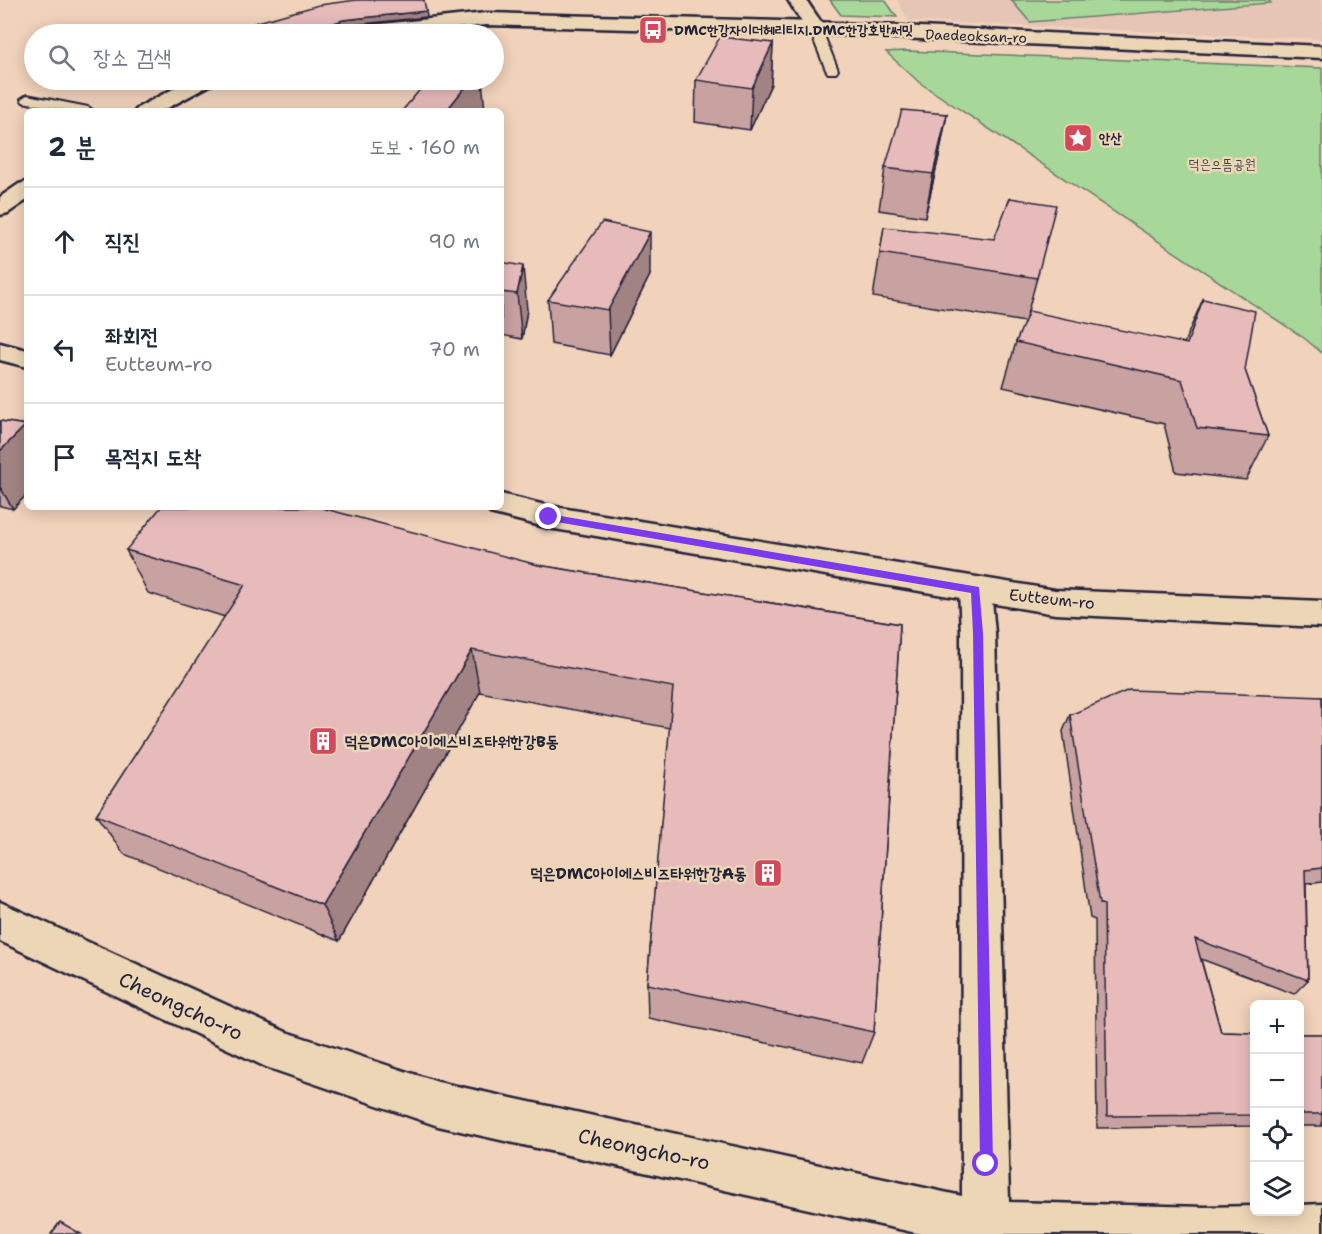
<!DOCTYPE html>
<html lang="ko">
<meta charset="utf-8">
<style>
:root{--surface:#fff;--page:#f2f2f3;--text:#1f2937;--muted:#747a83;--line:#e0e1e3}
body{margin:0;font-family:"Shantell Sans","Poor Story",sans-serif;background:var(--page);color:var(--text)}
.controls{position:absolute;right:18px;bottom:18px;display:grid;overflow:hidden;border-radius:9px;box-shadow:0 3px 15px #0003}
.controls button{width:54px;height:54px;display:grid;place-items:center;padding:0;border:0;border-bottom:2px solid var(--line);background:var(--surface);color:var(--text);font:30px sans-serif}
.stop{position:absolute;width:18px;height:18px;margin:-14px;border:4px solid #7c3aed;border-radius:50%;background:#fff}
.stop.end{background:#7c3aed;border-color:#fff;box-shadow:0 2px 6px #0008}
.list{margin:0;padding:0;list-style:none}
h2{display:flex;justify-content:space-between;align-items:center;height:78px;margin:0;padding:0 24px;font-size:26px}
h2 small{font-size:20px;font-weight:400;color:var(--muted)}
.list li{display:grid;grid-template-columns:39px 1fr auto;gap:18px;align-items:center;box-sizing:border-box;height:108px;padding:0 24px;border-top:2px solid var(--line)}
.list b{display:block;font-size:22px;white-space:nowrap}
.list p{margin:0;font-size:20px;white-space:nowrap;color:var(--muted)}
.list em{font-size:20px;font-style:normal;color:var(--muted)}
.icon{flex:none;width:33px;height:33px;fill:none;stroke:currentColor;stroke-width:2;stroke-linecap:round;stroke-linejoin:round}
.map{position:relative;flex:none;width:1322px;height:1234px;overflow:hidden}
.search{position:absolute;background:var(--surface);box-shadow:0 3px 15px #0003;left:24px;top:24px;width:480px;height:66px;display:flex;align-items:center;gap:15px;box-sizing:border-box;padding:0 21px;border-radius:33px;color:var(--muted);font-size:22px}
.panel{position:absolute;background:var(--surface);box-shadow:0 3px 15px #0003;left:24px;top:108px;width:480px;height:402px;border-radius:9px}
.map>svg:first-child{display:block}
.built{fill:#e6c4b6}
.green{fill:#a8d899;stroke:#657d6a;stroke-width:1.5}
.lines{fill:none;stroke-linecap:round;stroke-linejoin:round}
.service-casing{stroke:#22223b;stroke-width:4}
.minor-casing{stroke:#22223b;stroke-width:5}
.tertiary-casing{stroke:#22223b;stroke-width:5}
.service{fill:#edd6b6;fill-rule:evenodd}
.minor{fill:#edd6b6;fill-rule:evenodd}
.tertiary{fill:#edd6b6;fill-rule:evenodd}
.wall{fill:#c8a1a1;stroke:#22223b;stroke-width:1.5}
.shaded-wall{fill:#a28383;stroke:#22223b;stroke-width:1.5}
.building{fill:#e8bbbb;stroke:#22223b;stroke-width:1.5}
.route{fill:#7c3aed}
.labels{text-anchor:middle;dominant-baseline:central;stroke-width:5;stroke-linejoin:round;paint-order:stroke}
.far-poi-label{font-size:14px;font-weight:bold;fill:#22223b;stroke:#edd6b6;text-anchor:start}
.far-street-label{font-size:14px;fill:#22223b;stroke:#edd6b6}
.far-park-label{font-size:14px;fill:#3d464e;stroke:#edd6b6}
.street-label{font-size:16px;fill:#22223b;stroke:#edd6b6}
.poi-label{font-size:16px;font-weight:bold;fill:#22223b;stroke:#edd6b6;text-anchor:start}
.near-street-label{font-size:20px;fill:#22223b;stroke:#edd6b6}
</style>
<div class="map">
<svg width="1322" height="1234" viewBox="0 0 1322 1234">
<rect width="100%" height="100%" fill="#f1d2bb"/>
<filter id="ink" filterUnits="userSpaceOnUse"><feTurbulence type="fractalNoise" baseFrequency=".0167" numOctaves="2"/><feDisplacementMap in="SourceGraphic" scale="12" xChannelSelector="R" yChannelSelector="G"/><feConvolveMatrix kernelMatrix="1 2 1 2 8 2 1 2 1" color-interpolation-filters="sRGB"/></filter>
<g filter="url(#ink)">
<path class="built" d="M 897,0 L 1322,0 L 1322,39 L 909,21 Z"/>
<path class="green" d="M 830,0 L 885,0 L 897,17 L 841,15 Z
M 1011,0 L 1268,0 L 1271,3 L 1030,22 Z
M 906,51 L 1322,68 L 1322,353 L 1304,338 L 920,83 L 886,52 Z"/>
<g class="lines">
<g class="service-casing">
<path id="service" d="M 815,25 L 821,28 L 838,70 L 836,73 L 828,73 L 826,70 L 809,28 Z
M 27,95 L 88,107 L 94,111 L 69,111 L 23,102 L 21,99 Z"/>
</g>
<g class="minor-casing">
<path id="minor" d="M 788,0 L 806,0 L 825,28 L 822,32 L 808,32 Z
M 975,578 L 986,581 L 991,590 L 995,633 L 1009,1202 L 1205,1207 L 1254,1206 L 1254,1212 L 1300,1212 L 1300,1205 L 1322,1204 L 1322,1234 L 921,1234 L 438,1126 L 266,1067 L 0,941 L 0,902 L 286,1032 L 438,1082 L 962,1196 L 961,633 L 959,590 L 964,581 Z"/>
</g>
<g class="tertiary-casing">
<path id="tertiary" d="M 486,13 L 815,22 L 1322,46 L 1322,58 L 815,34 L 486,25 L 394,34 L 334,34 L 337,30 L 344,28 Z
M 190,80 L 215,80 L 212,84 L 162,111 L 135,111 L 139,107 Z
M 27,182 L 27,200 L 8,213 L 0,215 L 0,197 L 19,184 Z
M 0,343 L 27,350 L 27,367 L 0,360 Z
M 501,494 L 549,506 L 1055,590 L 1322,601 L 1322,627 L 1055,614 L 549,528 L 490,513 L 487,507 L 501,507 Z"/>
</g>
<use href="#service" class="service"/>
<use href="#minor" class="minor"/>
<use href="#tertiary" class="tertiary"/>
</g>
<path class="wall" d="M 427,17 L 344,26 L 335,29 L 334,30 L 431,34 L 243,34 L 242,33 L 240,27 Z
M 773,43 L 771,84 L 750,130 L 695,122 L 696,80 Z
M 947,114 L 939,156 L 925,217 L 879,210 L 885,168 Z
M 884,227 L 1037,278 L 1025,322 L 1184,343 L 1203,299 L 1245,370 L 1268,436 L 1246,480 L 1176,472 L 1164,424 L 1003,387 L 1016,342 L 1025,322 L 873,297 Z
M 501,262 L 527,310 L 522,339 L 501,335 Z
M 650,275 L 610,355 L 551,344 L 548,300 Z
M 0,421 L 26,425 L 27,428 L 27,494 L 13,509 L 0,506 Z
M 126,550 L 538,565 L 900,624 L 874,1032 L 862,1063 L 648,1018 L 647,984 L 670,728 L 480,692 L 339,941 L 124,854 L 96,815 L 225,617 L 148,593 Z
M 1322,697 L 1322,882 L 1306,884 L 1308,980 L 1294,994 L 1201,959 L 1221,1032 L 1254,1033 L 1254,1126 L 1097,1128 L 1095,920 L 1090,918 L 1063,731 L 1070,715 Z
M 1299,1034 L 1322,1034 L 1322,1126 L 1299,1126 Z"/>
<path class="shaded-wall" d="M 426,11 L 427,17 L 344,26 L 335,29 L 332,34 L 330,28 L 334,23 L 343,20 Z
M 773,43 L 771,84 L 750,130 L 752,88 Z
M 471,80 L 482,80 L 485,110 L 484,111 L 446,111 Z
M 947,114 L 939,156 L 925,217 L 933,174 Z
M 650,232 L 650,275 L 610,355 L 608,310 Z
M 523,266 L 527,310 L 522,339 L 517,294 Z
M 26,425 L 27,428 L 27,494 L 13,509 L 0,487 L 0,451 Z
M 472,650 L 480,692 L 339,941 L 322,905 Z"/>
<path class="building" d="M 357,0 L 424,0 L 426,11 L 343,20 L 334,23 L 330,28 L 333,30 L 393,30 L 429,27 L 431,34 L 249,34 L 240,27 L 319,5 Z
M 720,37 L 773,43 L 752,88 L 696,80 Z
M 428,80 L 471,80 L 446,111 L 402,111 Z
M 902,110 L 947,114 L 933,174 L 885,168 Z
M 1010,198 L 1056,205 L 1037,278 L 880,253 L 884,227 L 994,239 Z
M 602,222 L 650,232 L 608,310 L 548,300 Z
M 501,262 L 523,266 L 517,294 L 501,292 Z
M 1203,299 L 1255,311 L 1245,370 L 1268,436 L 1197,428 L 1182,380 L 1016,342 L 1029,311 L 1187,344 Z
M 0,421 L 26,425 L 0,451 Z
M 161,507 L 318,507 L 538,565 L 900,624 L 874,1032 L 647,984 L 673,687 L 472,650 L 322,905 L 96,815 L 245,585 L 126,550 Z
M 1129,690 L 1322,697 L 1322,868 L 1305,870 L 1308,980 L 1195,939 L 1221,1032 L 1254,1033 L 1254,1115 L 1107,1116 L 1104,905 L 1100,903 L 1070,715 Z
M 1299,1034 L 1322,1034 L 1322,1114 L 1299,1114 Z
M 60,1222 L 81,1234 L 51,1234 Z"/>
</g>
<path class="route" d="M 549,514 L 979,587 L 983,633 L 993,1164 L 991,1169 L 986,1171 L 982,1169 L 980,1164 L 973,633 L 971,593 L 545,520 L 545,515 Z"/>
<defs>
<g id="bus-square" transform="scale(1.5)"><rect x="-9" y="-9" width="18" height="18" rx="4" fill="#d1495b" stroke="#edd6b6"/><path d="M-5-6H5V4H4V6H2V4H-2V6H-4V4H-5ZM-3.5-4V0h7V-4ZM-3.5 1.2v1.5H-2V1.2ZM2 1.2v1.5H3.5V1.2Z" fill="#fff"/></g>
<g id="sight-square" transform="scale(1.5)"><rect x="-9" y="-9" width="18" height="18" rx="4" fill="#d1495b" stroke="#edd6b6"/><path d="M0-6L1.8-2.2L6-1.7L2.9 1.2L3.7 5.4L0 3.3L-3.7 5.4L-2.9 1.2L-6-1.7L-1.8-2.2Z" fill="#fff"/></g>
<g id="building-square" transform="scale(1.5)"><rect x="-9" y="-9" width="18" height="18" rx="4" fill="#d1495b" stroke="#edd6b6"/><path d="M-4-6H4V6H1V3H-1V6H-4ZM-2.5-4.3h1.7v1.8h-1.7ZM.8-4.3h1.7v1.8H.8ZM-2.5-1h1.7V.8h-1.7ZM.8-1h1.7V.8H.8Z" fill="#fff"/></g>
</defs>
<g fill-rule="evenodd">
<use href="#bus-square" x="653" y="30"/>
<use href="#sight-square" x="1078" y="138"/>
<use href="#building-square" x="323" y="741"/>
<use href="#building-square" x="768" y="873"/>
</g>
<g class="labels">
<g class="far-poi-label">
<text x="674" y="30">DMC한강자이더헤리티지.DMC한강호반써밋</text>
<text x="1099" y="138">안산</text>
</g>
<g class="far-street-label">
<text transform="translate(976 36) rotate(2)">Daedeoksan-ro</text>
</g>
<g class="far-park-label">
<text x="1222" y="164">덕은으뜸공원</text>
</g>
<g class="street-label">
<text transform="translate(1052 599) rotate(6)">Eutteum-ro</text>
</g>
<g class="poi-label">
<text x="344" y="741">덕은DMC아이에스비즈타워한강B동</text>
<text x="747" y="873" text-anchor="end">덕은DMC아이에스비즈타워한강A동</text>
</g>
<g class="near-street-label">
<text transform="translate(181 1006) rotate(25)">Cheongcho-ro</text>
<text transform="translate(644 1149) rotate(12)">Cheongcho-ro</text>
</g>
</g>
</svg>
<div class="controls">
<button>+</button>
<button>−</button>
<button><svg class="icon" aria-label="locate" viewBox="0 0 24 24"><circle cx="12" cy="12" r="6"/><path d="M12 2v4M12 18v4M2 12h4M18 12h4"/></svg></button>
<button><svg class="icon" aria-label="layers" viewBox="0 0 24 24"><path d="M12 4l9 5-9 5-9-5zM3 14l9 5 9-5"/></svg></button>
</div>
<div class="stop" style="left:986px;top:1164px"></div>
<div class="stop end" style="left:549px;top:517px"></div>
<div class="search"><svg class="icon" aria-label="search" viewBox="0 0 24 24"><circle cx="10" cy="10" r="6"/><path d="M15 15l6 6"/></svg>장소 검색</div>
<section class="panel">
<h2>2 분<small>도보 · 160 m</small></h2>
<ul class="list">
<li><svg class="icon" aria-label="ahead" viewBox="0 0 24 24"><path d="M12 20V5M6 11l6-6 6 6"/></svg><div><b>직진</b></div><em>90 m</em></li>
<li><svg class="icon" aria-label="left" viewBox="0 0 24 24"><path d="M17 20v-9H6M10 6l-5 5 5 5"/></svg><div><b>좌회전</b><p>Eutteum-ro</p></div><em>70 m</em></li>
<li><svg class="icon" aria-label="arrive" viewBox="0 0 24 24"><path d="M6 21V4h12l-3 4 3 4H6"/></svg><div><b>목적지 도착</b></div></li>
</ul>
</section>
</div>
